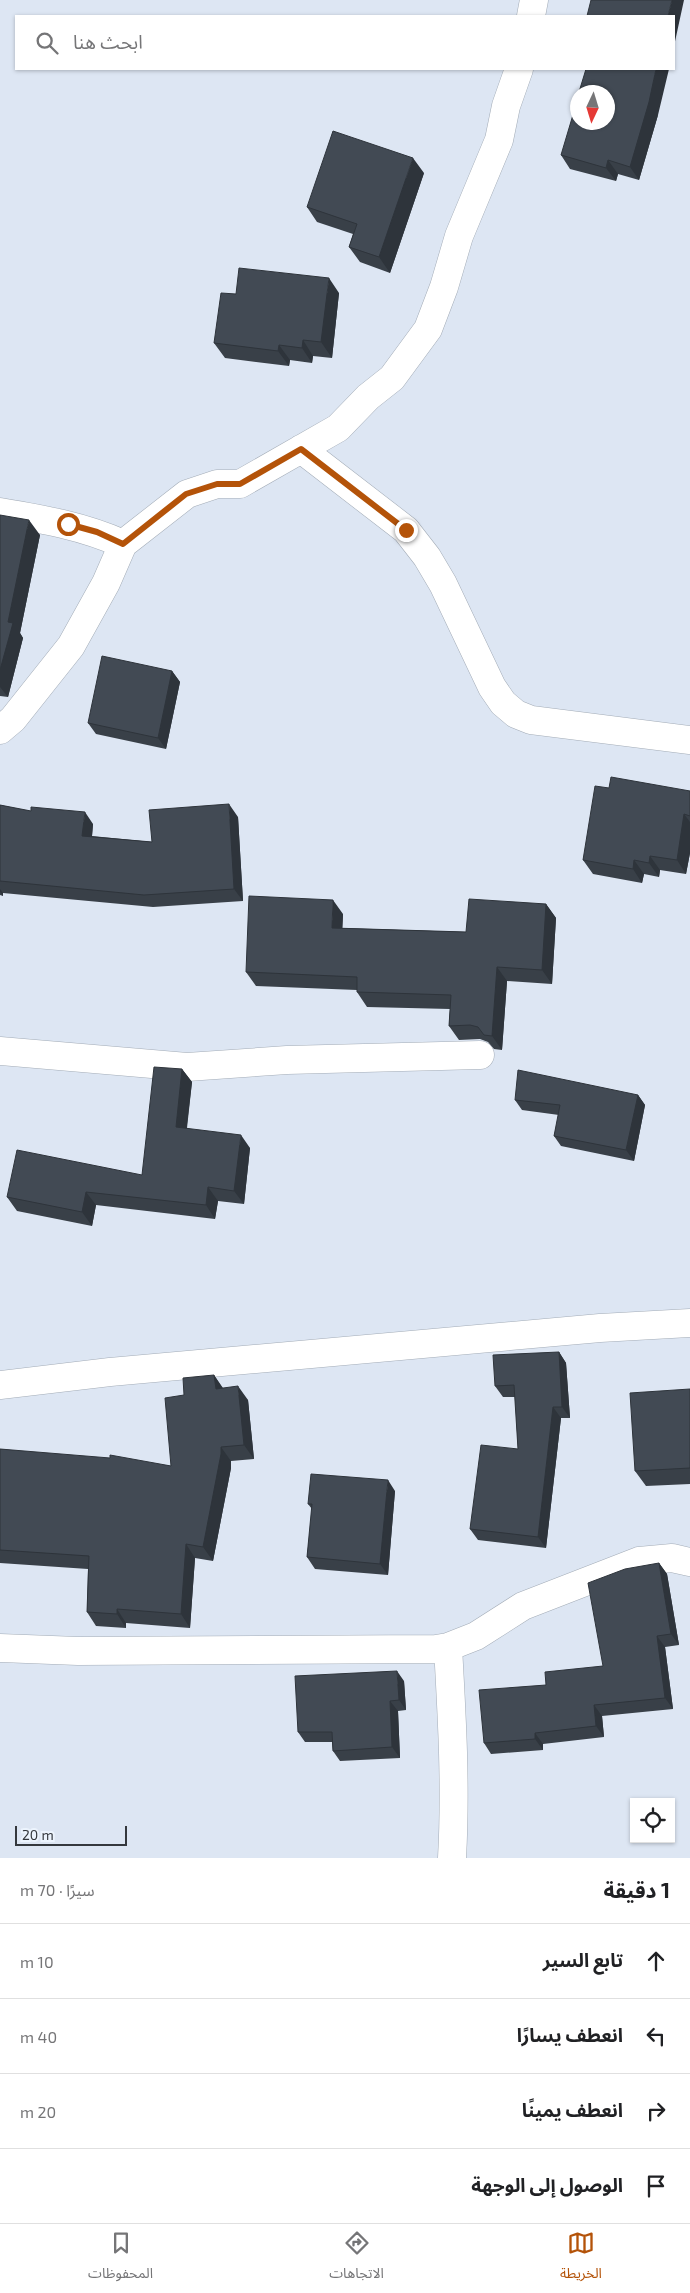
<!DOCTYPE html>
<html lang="ar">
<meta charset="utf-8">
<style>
:root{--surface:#fff;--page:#f2f2f2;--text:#202124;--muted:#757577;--line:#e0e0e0;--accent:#b45309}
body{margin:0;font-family:"Exo 2","Noto Sans Arabic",sans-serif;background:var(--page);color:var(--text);direction:rtl}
.controls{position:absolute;right:15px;bottom:15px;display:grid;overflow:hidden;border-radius:0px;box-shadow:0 1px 4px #0004}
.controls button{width:45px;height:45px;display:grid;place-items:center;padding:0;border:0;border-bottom:1px solid var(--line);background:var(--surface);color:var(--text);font:25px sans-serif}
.compass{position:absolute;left:570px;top:85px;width:45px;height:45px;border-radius:50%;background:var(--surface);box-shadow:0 1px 4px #0004;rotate:184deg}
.scale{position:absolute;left:15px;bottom:12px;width:112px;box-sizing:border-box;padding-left:5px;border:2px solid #34383d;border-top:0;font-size:14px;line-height:18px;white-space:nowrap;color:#34383d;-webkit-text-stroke:4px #ecf4fd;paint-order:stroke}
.stop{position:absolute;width:15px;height:15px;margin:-11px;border:4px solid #b45309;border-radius:50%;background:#fff}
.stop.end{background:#b45309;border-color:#fff;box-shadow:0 1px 5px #0008}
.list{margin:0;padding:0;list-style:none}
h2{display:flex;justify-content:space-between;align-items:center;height:65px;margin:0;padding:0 20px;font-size:21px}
h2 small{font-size:16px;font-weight:400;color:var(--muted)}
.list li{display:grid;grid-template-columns:32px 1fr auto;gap:15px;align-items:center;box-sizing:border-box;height:75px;padding:0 20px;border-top:1px solid var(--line)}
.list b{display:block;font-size:19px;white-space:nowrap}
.list em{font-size:16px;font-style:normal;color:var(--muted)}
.icon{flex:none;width:28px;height:28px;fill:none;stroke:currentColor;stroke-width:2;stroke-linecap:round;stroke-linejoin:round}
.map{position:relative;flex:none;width:690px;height:1858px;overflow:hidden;direction:ltr}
.search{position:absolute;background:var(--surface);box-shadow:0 1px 4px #0004;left:15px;right:15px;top:15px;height:55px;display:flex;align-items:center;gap:12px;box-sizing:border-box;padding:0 18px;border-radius:0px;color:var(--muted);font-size:19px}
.sheet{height:365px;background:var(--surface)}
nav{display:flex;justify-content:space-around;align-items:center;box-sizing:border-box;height:70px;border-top:1px solid var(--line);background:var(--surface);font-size:14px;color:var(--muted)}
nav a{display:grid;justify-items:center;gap:2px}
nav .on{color:var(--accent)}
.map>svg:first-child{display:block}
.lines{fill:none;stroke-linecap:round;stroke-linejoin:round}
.street-casing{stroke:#a3acb7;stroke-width:29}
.street{stroke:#fff;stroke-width:28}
.wall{fill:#394048}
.shaded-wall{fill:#2e343b}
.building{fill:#424a54;stroke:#2e343b}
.route{stroke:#b45309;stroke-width:6}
</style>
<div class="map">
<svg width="690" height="1858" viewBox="0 0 690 1858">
<rect width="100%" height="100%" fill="#dde6f3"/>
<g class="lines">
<g class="street-casing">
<path id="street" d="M 531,16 L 534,0
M 301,449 L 406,530 L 427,557 L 443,584 L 492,687 L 503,703 L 516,714 L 531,720 L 690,740
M 0,512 C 42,519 83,526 123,544
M 0,730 L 13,719 L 71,646 L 106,583 L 123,544 L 187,494 L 217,484 L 240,484 L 338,428 L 368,397 L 392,378 L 428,329 L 444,287 L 459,236 L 499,140 L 506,106 L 519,69
M 0,1051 L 187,1067 L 287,1060 L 480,1055
M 0,1385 L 110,1372 L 600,1328 L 690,1323
M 448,1647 C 452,1718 456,1787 452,1858
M 0,1648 L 78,1651 L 436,1649 L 448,1647 L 476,1636 L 523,1606 L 639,1561 L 672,1558 L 690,1562"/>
</g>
<use href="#street" class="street"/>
</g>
<path class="wall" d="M 658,115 L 639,180 L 618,174 L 616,181 L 570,169 L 561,155 Z
M 424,173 L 390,273 L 360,262 L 349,247 L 353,234 L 317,222 L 307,207 Z
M 339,293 L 332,358 L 313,356 L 312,363 L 290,360 L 289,366 L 225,358 L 214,343 L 236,294 Z
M 0,515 L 40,535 L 20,633 L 23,638 L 8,697 L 0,696 Z
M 172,671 L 180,682 L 166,749 L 96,734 L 88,723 Z
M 609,788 L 690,791 L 690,853 L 686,874 L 660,870 L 659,877 L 644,874 L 642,883 L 593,874 L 583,860 Z
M 0,805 L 93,824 L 92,836 L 152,842 L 238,817 L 243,901 L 153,907 L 3,893 L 3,896 L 0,895 Z
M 546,904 L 556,918 L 552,984 L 507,981 L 502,1050 L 494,1049 L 488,1042 L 480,1039 L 459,1040 L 449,1026 L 450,1009 L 367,1007 L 357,992 L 357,990 L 256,986 L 246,972 L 343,914 L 342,928 L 466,932 Z
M 182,1069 L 192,1082 L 187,1128 L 250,1148 L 244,1204 L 218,1201 L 215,1219 L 96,1205 L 92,1226 L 17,1211 L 7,1197 L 142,1175 Z
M 638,1095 L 645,1105 L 634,1161 L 561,1146 L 554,1136 L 559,1115 L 522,1110 L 515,1100 Z
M 559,1352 L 566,1363 L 570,1418 L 561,1418 L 546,1548 L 478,1540 L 470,1529 L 518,1449 L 515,1397 L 503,1397 L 495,1386 Z
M 214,1375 L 223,1388 L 248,1400 L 254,1459 L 231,1461 L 231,1468 L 213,1561 L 195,1558 L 190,1628 L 126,1623 L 126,1628 L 96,1626 L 87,1612 L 88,1569 L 0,1563 L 0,1449 L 171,1466 L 184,1395 Z
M 690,1389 L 690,1484 L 646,1486 L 635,1471 Z
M 395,1491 L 388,1575 L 315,1569 L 307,1557 L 312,1509 L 308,1504 Z
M 659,1563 L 667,1574 L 679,1645 L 665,1647 L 673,1709 L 602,1716 L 604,1737 L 543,1744 L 543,1750 L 491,1754 L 484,1743 L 546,1685 L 603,1666 Z
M 404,1681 L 406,1710 L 398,1711 L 400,1758 L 340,1761 L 333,1751 L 332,1742 L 305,1742 L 298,1732 Z"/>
<path class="shaded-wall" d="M 672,0 L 684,0 L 674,46 L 674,16 L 668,16 Z
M 656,69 L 669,69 L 658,115 L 639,180 L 630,167 Z
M 413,158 L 424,173 L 390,273 L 379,257 Z
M 608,160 L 618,174 L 616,181 L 606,168 Z
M 329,278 L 339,293 L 332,358 L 321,342 Z
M 303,340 L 313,356 L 312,363 L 302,348 Z
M 279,345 L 290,360 L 289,366 L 278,351 Z
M 29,520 L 40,535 L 20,633 L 23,638 L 8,697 L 0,687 L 0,670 L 8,622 Z
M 172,671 L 180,682 L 166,749 L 158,738 Z
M 229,804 L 238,817 L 243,901 L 234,889 Z
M 85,812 L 93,824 L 91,848 L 82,836 Z
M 684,814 L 690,822 L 690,853 L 686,874 L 677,860 Z
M 650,856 L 660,870 L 659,877 L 649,863 Z
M 634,860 L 644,874 L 642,883 L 633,869 Z
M 0,889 L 3,893 L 3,896 L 0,892 Z
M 333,900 L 343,914 L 342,942 L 332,928 Z
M 546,904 L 556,918 L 552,984 L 542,970 Z
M 497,967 L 507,981 L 502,1050 L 492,1036 Z
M 182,1069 L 192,1082 L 185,1141 L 176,1127 Z
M 638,1095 L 645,1105 L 634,1161 L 626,1150 Z
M 241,1135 L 250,1148 L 244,1204 L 234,1191 Z
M 208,1187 L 218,1201 L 215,1219 L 206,1205 Z
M 86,1192 L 96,1205 L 92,1226 L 82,1212 Z
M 559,1352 L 566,1363 L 570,1418 L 562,1407 Z
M 214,1375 L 223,1389 L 216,1389 Z
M 238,1386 L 248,1400 L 254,1459 L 244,1445 Z
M 553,1407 L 561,1418 L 546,1548 L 538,1537 Z
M 221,1447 L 231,1461 L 231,1468 L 213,1561 L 203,1547 Z
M 388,1480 L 395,1491 L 388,1575 L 380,1564 Z
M 186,1544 L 195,1558 L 190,1628 L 181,1614 Z
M 659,1563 L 667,1574 L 679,1645 L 671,1634 Z
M 117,1609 L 126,1623 L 126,1628 L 117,1614 Z
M 657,1636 L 665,1647 L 673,1709 L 665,1698 Z
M 397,1671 L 404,1681 L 406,1710 L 399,1700 Z
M 390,1701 L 398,1711 L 400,1758 L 392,1747 Z
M 594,1705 L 602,1716 L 604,1737 L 596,1726 Z
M 535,1733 L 543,1744 L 543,1750 L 535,1739 Z"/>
<path class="building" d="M 591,0 L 672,0 L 668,16 L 587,16 Z
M 586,69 L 656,69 L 649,102 L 630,167 L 608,160 L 606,168 L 561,155 L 578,98 L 578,122 L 608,122 L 608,92 L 579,92 Z
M 333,131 L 413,158 L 379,257 L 349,247 L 357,224 L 307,207 Z
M 239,268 L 329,278 L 321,342 L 303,340 L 302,348 L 279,345 L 278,351 L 214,343 L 221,293 L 236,294 Z
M 0,515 L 29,520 L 8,622 L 13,623 L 0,670 Z
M 102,656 L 172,671 L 158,738 L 88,723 Z
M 611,777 L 690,791 L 690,816 L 684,814 L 677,860 L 650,856 L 649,863 L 634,860 L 633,869 L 583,860 L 595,786 L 609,788 Z
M 229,804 L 234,889 L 144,895 L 0,881 L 0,805 L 31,811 L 31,807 L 85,812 L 82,836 L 152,842 L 149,810 Z
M 249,896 L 333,900 L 332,928 L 466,932 L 469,899 L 546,904 L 542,970 L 497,967 L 492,1036 L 484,1035 L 478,1027 L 470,1025 L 449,1026 L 451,995 L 357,992 L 357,977 L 246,972 Z
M 154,1067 L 182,1069 L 176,1127 L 241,1135 L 234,1191 L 208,1187 L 206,1205 L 86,1192 L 82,1212 L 7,1197 L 17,1150 L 142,1175 Z
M 518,1070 L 638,1095 L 626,1150 L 554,1136 L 560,1105 L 515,1100 Z
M 559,1352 L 562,1407 L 553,1407 L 538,1537 L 470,1529 L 481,1445 L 518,1449 L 514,1385 L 495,1386 L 493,1355 Z
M 214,1375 L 216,1389 L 238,1386 L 244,1445 L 221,1447 L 221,1454 L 203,1547 L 186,1544 L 181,1614 L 117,1609 L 117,1614 L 87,1612 L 89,1556 L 0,1550 L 0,1449 L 110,1458 L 110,1455 L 171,1466 L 165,1398 L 184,1395 L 183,1378 Z
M 690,1389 L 690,1468 L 635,1471 L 630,1393 Z
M 311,1474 L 388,1480 L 380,1564 L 307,1557 L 312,1504 L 308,1504 Z
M 659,1563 L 671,1634 L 657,1636 L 665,1698 L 594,1705 L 596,1726 L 535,1733 L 535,1739 L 484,1743 L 479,1690 L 546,1685 L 545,1672 L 603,1666 L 588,1583 L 625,1569 Z
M 397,1671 L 399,1700 L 390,1701 L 392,1747 L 333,1751 L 332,1732 L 298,1732 L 295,1676 Z"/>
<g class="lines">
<path class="route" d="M 68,524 L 97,532 L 123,544 L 186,494 L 217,484 L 240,484 L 301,449 L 406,530"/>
</g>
</svg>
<div class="controls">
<button><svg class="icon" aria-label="locate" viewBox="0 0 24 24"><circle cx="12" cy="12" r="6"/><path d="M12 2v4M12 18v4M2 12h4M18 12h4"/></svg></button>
</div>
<svg class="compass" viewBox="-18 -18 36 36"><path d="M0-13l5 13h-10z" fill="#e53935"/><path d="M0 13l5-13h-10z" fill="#757577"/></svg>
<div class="scale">20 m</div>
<div class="stop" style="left:68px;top:524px"></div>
<div class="stop end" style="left:406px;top:530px"></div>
<div class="search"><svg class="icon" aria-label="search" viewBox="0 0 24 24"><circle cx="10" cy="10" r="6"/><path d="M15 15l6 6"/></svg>ابحث هنا</div>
</div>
<section class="sheet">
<h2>1 دقيقة<small>سيرًا · 70 m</small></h2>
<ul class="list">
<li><svg class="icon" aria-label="ahead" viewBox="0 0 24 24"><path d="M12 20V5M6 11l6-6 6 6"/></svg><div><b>تابع السير</b></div><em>10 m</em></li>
<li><svg class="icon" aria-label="left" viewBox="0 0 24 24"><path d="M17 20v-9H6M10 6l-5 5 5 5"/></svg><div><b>انعطف يسارًا</b></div><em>40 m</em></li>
<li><svg class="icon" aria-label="right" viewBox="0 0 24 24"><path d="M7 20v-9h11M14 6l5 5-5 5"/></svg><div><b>انعطف يمينًا</b></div><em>20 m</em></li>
<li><svg class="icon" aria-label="arrive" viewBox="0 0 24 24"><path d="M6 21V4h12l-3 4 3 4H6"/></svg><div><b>الوصول إلى الوجهة</b></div></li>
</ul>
</section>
<nav>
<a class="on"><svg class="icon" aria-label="map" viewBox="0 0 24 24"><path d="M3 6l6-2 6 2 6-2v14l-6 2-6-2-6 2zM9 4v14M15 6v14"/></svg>الخريطة</a>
<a><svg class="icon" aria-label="directions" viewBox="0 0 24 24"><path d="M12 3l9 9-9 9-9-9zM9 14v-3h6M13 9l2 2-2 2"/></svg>الاتجاهات</a>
<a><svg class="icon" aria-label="saved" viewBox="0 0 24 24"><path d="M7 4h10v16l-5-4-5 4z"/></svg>المحفوظات</a>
</nav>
